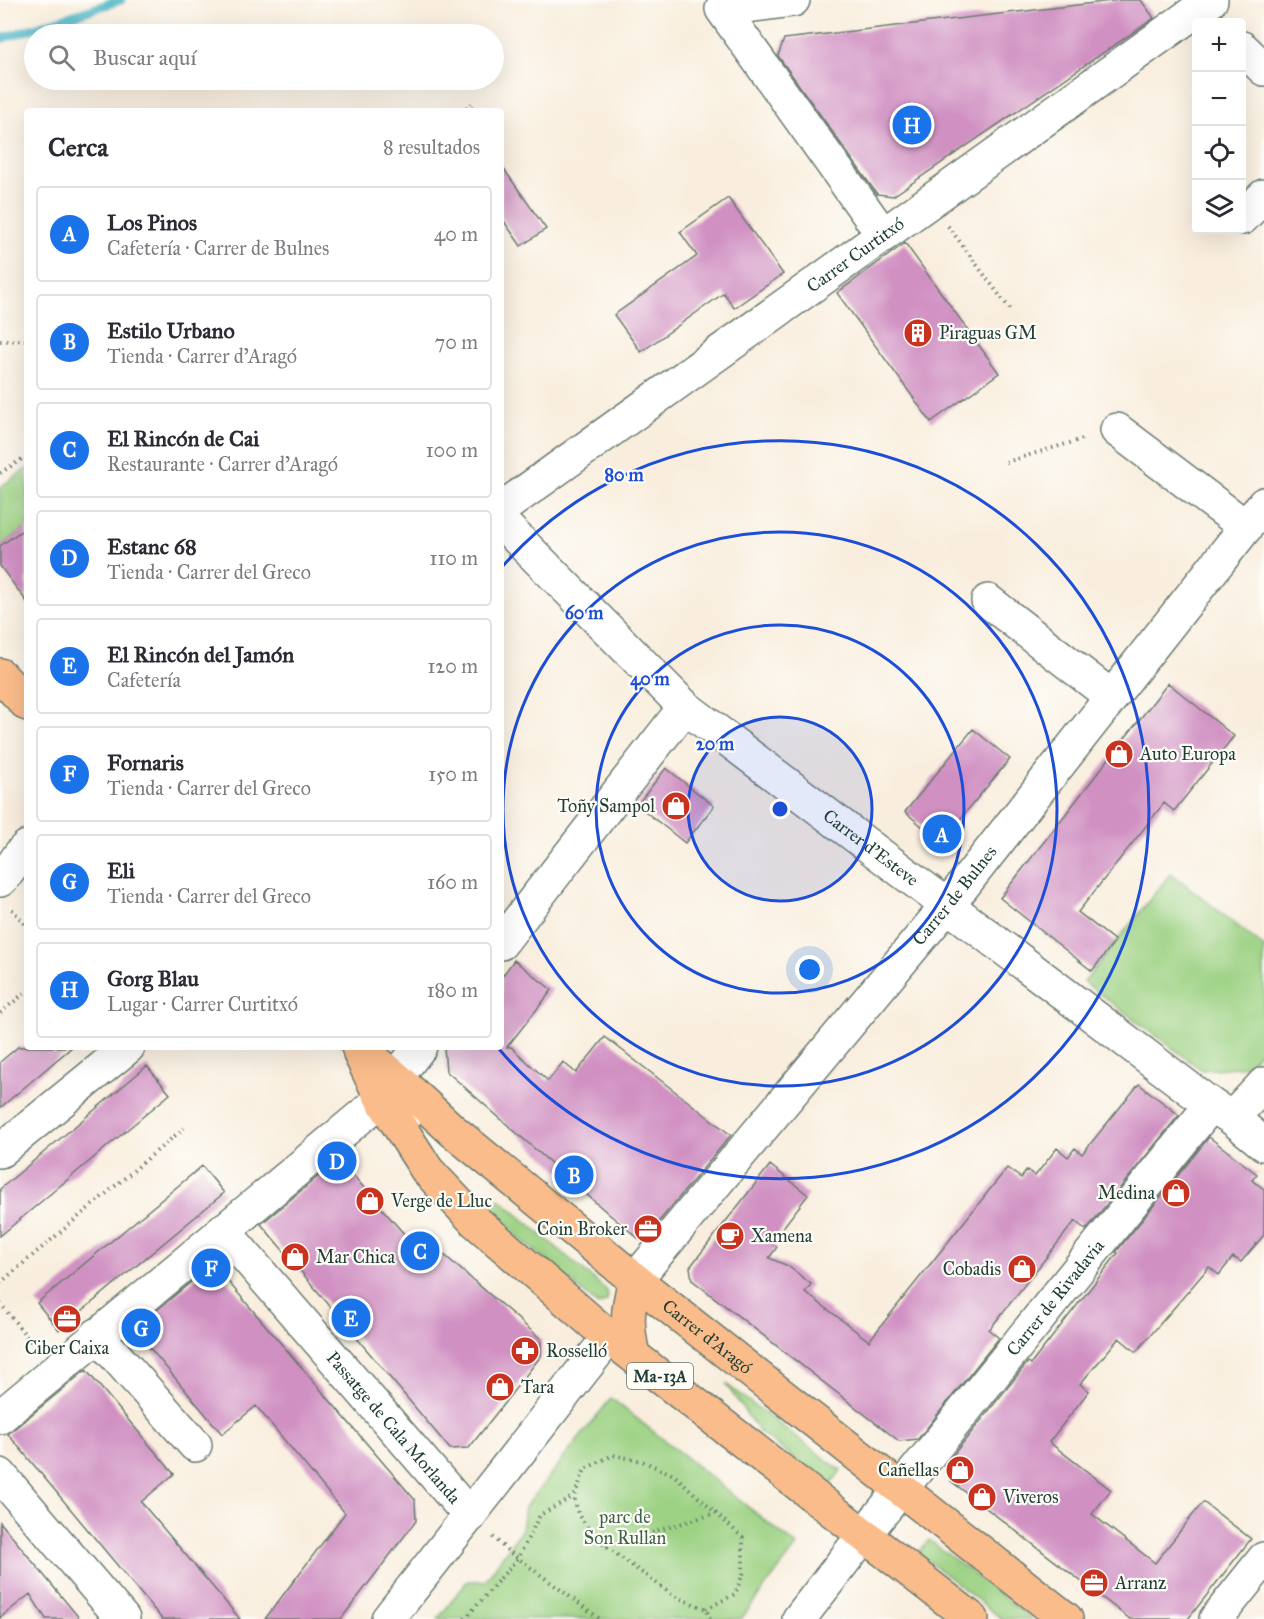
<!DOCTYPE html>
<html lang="es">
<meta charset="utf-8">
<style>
:root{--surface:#fff;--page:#f7f7f7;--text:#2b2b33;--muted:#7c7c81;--line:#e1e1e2;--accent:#1a73e8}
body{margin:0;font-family:"IM FELL Great Primer",serif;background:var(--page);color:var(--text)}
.controls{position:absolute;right:18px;top:18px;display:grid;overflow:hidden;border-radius:6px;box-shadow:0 6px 24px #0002}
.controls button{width:54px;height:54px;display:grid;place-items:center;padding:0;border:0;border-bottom:2px solid var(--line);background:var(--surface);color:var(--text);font:30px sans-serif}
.you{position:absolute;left:810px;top:970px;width:21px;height:21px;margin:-15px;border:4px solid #fff;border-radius:50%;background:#1a73e8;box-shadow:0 0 0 9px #1a73e833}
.badge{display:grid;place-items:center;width:39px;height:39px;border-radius:50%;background:var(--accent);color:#fff;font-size:20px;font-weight:700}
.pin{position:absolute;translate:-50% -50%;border:3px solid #fff;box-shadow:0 2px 6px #0006}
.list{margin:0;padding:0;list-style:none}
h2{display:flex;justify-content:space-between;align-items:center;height:78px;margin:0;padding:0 24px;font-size:26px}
h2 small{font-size:20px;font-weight:400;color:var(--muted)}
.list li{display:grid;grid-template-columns:39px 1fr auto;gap:18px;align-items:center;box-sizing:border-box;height:96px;margin:0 12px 12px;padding:0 12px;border:2px solid var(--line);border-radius:6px}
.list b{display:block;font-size:22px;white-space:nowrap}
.list p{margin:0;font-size:20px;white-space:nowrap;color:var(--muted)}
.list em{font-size:20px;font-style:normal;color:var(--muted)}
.icon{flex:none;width:33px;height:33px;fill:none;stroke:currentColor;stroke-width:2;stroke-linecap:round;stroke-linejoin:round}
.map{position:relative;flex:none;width:1264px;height:1619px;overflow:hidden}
.search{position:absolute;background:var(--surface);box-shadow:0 6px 24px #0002;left:24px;top:24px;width:480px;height:66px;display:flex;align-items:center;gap:15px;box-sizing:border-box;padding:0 21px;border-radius:33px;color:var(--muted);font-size:22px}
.panel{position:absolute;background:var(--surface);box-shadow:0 6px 24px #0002;left:24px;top:108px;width:480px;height:942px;border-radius:6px}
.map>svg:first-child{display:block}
.green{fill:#9dd284;stroke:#5e885c;stroke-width:1.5}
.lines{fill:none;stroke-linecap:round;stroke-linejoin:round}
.stream{stroke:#4ab6c6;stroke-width:9}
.building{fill:#d090c2}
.minor-casing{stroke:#6b7b70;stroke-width:36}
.major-casing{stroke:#6b7b70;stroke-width:36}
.path{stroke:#6b7b70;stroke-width:4;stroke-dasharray:1.5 4.5;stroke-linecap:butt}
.minor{stroke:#fff;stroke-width:33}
.major{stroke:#fabc8b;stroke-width:33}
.ring{fill:none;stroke:#1d4ed8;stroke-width:3}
.labels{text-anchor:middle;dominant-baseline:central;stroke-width:4.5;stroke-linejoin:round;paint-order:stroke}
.shield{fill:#fdfcf7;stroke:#62766e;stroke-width:1.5}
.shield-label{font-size:16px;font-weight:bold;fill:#1f3d34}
.street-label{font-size:18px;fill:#1f3d34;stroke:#fdfcf7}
.poi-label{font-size:18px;fill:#1f3d34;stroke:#fdfcf7;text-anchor:start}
.park-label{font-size:18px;fill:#3e6248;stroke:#fdfcf7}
.centre{fill:#1d4ed8;stroke:#fdfcf7;stroke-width:3}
.ring-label{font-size:18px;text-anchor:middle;font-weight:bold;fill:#1d4ed8;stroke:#fdfcf7;stroke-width:4.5;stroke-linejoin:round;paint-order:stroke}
</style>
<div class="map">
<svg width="1264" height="1619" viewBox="0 0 1264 1619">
<rect width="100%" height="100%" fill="#fdfcf7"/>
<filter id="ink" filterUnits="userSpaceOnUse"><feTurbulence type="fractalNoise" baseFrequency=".0167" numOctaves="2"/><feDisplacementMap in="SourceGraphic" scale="12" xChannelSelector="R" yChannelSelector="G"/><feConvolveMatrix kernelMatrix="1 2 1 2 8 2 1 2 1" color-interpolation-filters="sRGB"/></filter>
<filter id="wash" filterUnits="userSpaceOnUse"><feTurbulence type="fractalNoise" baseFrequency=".008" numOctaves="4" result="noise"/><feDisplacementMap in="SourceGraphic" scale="24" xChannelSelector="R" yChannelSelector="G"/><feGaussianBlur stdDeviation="1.35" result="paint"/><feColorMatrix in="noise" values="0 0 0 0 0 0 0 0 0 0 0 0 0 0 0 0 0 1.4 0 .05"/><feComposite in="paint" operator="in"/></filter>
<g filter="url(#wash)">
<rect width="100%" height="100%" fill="#f9eede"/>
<path class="green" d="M 27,469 L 27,527 L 0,546 L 0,487 Z
M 1171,873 L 1264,947 L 1264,1046 L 1248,1066 L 1202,1070 L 1084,982 Z
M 500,1199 L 606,1290 L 608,1294 L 607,1301 L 598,1305 L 487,1210 L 491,1202 Z
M 726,1384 L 841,1471 L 830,1485 L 759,1432 Z
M 611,1398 L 797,1546 L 741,1619 L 438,1619 L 467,1581 L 485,1581 L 522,1529 L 525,1507 Z
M 929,1540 L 1032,1619 L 1002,1619 L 918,1553 Z"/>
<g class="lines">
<path class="stream" d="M 0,39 L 121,0"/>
</g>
<g id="blocks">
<path class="building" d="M 1120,0 L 1141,0 L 1154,18 L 893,196 L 877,194 L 778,56 L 784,39 Z
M 501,165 L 546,229 L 521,246 L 501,217 Z
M 728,198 L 783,274 L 734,308 L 724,293 L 641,352 L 614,315 L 697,256 L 680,232 Z
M 905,243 L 999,373 L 931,422 L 837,293 Z
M 27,527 L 27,602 L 0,566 L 0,546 Z
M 1168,683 L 1234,736 L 1174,811 L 1164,803 L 1078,912 L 1115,941 L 1092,971 L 1000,898 Z
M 973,729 L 1010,759 L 941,842 L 905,812 Z
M 666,768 L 714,806 L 685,843 L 637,805 Z
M 514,960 L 552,990 L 507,1047 L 511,1047 L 548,1081 L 563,1062 L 576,1073 L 605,1037 L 731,1135 L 646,1237 L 638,1238 L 610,1215 L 446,1071 L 444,1047 L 501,1047 L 501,978 Z
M 18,1047 L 72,1047 L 0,1108 L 0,1062 Z
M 147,1066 L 170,1094 L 0,1236 L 0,1189 Z
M 1139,1084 L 1179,1115 L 1086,1230 L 1075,1221 L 989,1330 L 999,1338 L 918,1439 L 899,1441 L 692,1280 L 690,1267 L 770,1165 L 808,1195 L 771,1243 L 777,1247 L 769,1258 L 788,1266 L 811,1284 L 805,1292 L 869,1341 L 1007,1168 L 1021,1178 L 1027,1170 L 1035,1176 L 1057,1148 L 1068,1157 L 1075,1148 L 1082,1154 Z
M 1209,1137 L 1257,1174 L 1252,1180 L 1264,1189 L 1264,1235 L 1241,1262 L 1233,1257 L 1219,1275 L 1209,1267 L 1136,1352 L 1119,1338 L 1080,1384 L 1089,1391 L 1049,1442 L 1111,1490 L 1092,1514 L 1155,1563 L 1203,1502 L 1251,1539 L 1188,1619 L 1130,1619 L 951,1481 L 949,1460 L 1028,1362 L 1031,1364 L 1118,1253 L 1116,1252 Z
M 339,1159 L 425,1258 L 435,1247 L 541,1339 L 541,1356 L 469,1448 L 450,1449 L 261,1224 Z
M 202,1166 L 224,1193 L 59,1330 L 37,1303 Z
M 213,1264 L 415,1500 L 416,1521 L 341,1619 L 265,1619 L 345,1513 L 256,1406 L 222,1434 L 134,1329 Z
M 86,1370 L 174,1474 L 141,1502 L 240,1619 L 162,1619 L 8,1434 Z
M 0,1522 L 47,1579 L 80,1619 L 46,1619 L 30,1594 L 0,1618 Z"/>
</g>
</g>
<g filter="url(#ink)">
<use href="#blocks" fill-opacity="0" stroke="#6b7b70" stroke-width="1.5"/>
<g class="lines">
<g class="minor-casing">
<g id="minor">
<path d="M 793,0 L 722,9 L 883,235"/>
<path d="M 1242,48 L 1264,69"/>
<path d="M 1242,218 L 1264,196"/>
<path d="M 1117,430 L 1246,527"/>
<path id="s1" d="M 501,509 L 1211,0"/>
<path id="s2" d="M 501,522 L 685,707 L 1211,1105 L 1232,1118 L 1264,1144"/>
<path d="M 988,601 L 1112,697"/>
<path d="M 0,880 C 12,871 15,857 27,847"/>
<path d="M 501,943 L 685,707"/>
<path d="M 396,1078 L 420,1047"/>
<path d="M 1232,1118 L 1264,1084"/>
<path d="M 0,1151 L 128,1047"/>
<path id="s3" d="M 223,1230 L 470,1516"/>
<path id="s4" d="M 635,1280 L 947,906 L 1264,504"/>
<path d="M 97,1335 L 195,1445"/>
<path d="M 0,1417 L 382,1099 L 408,1112"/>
<path d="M 0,1475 L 123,1619"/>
<path d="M 388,1619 L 609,1337"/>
<path id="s5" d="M 799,1619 L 863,1536 L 1211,1105"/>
<path d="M 1216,1619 L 1264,1559"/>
</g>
</g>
<g class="major-casing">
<g id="major">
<path d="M 0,675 L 27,704"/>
<path id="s6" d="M 358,1047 L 396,1078 L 452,1130 L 635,1280 L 1066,1619"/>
<path d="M 360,1054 L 382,1099 L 427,1170 L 475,1221 L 609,1337 L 972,1619"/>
<path d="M 633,1355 C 626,1324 627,1311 635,1280"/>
</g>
</g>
<path class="path" d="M 461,111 L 472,104
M 948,226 L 1012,312
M 0,341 L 27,340
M 1006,462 L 1086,438
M 0,473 L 27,456
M 12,909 L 27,927
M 0,1013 L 27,991
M 0,1283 L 184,1128
M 0,1303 L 35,1347
M 493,1537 L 507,1550 L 600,1619
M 606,1546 L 716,1513
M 706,1609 L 735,1594 L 743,1574 L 743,1538 L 674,1475 L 642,1461 L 613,1455 L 585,1469 L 574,1496 L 578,1514 L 597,1540 L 674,1596 L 706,1609 L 710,1619
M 465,1619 L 518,1558 L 540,1515 L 574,1496"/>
<use href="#minor" class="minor"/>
<use href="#major" class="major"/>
</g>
</g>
<circle cx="780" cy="809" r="92" fill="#1d4ed8" fill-opacity=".12"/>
<g class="ring">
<circle cx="780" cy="809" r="92"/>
<circle cx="780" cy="809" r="184"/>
<circle cx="780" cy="809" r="277"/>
<path d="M502 567A369 369 0 1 1 499 1049"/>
</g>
<defs>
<g id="building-disc" transform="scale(1.5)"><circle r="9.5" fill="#c8321e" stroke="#fdfcf7"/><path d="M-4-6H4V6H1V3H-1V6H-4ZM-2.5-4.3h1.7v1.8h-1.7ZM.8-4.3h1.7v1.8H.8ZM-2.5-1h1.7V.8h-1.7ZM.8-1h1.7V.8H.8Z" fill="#fff"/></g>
<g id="shop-disc" transform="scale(1.5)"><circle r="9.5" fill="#c8321e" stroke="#fdfcf7"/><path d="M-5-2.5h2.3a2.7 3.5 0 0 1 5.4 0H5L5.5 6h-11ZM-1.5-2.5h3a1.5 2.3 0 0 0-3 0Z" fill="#fff"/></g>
<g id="office-disc" transform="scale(1.5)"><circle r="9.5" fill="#c8321e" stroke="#fdfcf7"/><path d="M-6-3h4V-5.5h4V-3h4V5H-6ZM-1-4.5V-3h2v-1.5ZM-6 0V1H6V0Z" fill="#fff"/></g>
<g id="cafe-disc" transform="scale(1.5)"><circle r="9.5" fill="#c8321e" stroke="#fdfcf7"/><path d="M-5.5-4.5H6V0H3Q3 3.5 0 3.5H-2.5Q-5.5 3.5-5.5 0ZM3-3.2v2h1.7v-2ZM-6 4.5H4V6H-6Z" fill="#fff"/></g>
<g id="pharmacy-disc" transform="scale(1.5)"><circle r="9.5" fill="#c8321e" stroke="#fdfcf7"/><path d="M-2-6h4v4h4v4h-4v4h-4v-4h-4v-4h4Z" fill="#fff"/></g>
</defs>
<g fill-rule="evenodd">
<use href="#building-disc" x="918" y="333"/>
<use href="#shop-disc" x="1119" y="754"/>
<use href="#shop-disc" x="676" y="806"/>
<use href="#shop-disc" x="1176" y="1193"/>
<use href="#shop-disc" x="370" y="1201"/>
<use href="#office-disc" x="648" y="1229"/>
<use href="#cafe-disc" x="730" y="1236"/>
<use href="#shop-disc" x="295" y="1257"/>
<use href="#shop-disc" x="1022" y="1269"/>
<use href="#office-disc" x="67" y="1319"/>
<use href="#pharmacy-disc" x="525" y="1351"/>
<use href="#shop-disc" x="500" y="1387"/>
<use href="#shop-disc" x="960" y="1470"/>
<use href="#shop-disc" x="982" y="1497"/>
<use href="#office-disc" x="1094" y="1583"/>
</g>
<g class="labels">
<rect class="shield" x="627" y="1363" width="66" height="26" rx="4.5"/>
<g class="shield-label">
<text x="660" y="1376">Ma-13A</text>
</g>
<g class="street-label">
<text stroke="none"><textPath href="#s1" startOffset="436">Carrer Curtitxó</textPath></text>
<text stroke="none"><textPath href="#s2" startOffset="494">Carrer d'Esteve</textPath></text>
<text stroke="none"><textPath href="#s4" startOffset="500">Carrer de Bulnes</textPath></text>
<text stroke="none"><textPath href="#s5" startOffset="411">Carrer de Rivadavia</textPath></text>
<text stroke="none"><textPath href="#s6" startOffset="454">Carrer d'Aragó</textPath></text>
<text stroke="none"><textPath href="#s3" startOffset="261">Passatge de Cala Morlanda</textPath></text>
</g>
<g class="poi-label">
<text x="939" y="333">Piraguas GM</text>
<text x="1140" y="754">Auto Europa</text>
<text x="655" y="806" text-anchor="end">Toñy Sampol</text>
<text x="1155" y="1193" text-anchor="end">Medina</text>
<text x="391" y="1201">Verge de Lluc</text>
<text x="627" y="1229" text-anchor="end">Coin Broker</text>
<text x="751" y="1236">Xamena</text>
<text x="316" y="1257">Mar Chica</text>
<text x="1001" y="1269" text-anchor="end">Cobadis</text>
<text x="67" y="1348" text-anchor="middle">Ciber Caixa</text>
<text x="546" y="1351">Rosselló</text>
<text x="521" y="1387">Tara</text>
<text x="939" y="1470" text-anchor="end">Cañellas</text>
<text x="1003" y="1497">Viveros</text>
<text x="1115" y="1583">Arranz</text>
</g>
<g class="park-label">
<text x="625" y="1517">parc de<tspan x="625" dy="21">Son Rullan</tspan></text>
</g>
</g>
<circle cx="780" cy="809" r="9" class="centre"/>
<g class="ring-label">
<text x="624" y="481">80 m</text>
<text x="584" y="619">60 m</text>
<text x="650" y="685">40 m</text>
<text x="715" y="750">20 m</text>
</g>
</svg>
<div class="controls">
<button>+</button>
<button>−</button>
<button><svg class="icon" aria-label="locate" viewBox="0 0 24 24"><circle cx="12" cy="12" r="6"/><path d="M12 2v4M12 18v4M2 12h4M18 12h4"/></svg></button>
<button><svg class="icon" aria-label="layers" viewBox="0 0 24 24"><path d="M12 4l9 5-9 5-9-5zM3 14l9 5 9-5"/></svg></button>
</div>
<div class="you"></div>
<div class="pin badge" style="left:942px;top:834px">A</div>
<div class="pin badge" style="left:574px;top:1175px">B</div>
<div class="pin badge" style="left:420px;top:1251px">C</div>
<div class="pin badge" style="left:337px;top:1161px">D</div>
<div class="pin badge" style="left:351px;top:1318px">E</div>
<div class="pin badge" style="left:211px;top:1268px">F</div>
<div class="pin badge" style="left:141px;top:1328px">G</div>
<div class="pin badge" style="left:912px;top:125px">H</div>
<div class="search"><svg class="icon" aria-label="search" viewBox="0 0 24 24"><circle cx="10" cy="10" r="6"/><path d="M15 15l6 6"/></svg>Buscar aquí</div>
<section class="panel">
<h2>Cerca<small>8 resultados</small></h2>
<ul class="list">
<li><span class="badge">A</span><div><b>Los Pinos</b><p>Cafetería · Carrer de Bulnes</p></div><em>40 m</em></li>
<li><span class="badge">B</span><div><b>Estilo Urbano</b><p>Tienda · Carrer d'Aragó</p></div><em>70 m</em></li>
<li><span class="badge">C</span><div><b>El Rincón de Cai</b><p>Restaurante · Carrer d'Aragó</p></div><em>100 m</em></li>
<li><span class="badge">D</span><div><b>Estanc 68</b><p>Tienda · Carrer del Greco</p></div><em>110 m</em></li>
<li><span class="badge">E</span><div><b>El Rincón del Jamón</b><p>Cafetería</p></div><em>120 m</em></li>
<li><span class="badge">F</span><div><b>Fornaris</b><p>Tienda · Carrer del Greco</p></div><em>150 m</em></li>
<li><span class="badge">G</span><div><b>Eli</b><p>Tienda · Carrer del Greco</p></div><em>160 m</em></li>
<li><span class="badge">H</span><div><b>Gorg Blau</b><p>Lugar · Carrer Curtitxó</p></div><em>180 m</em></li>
</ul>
</section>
</div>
